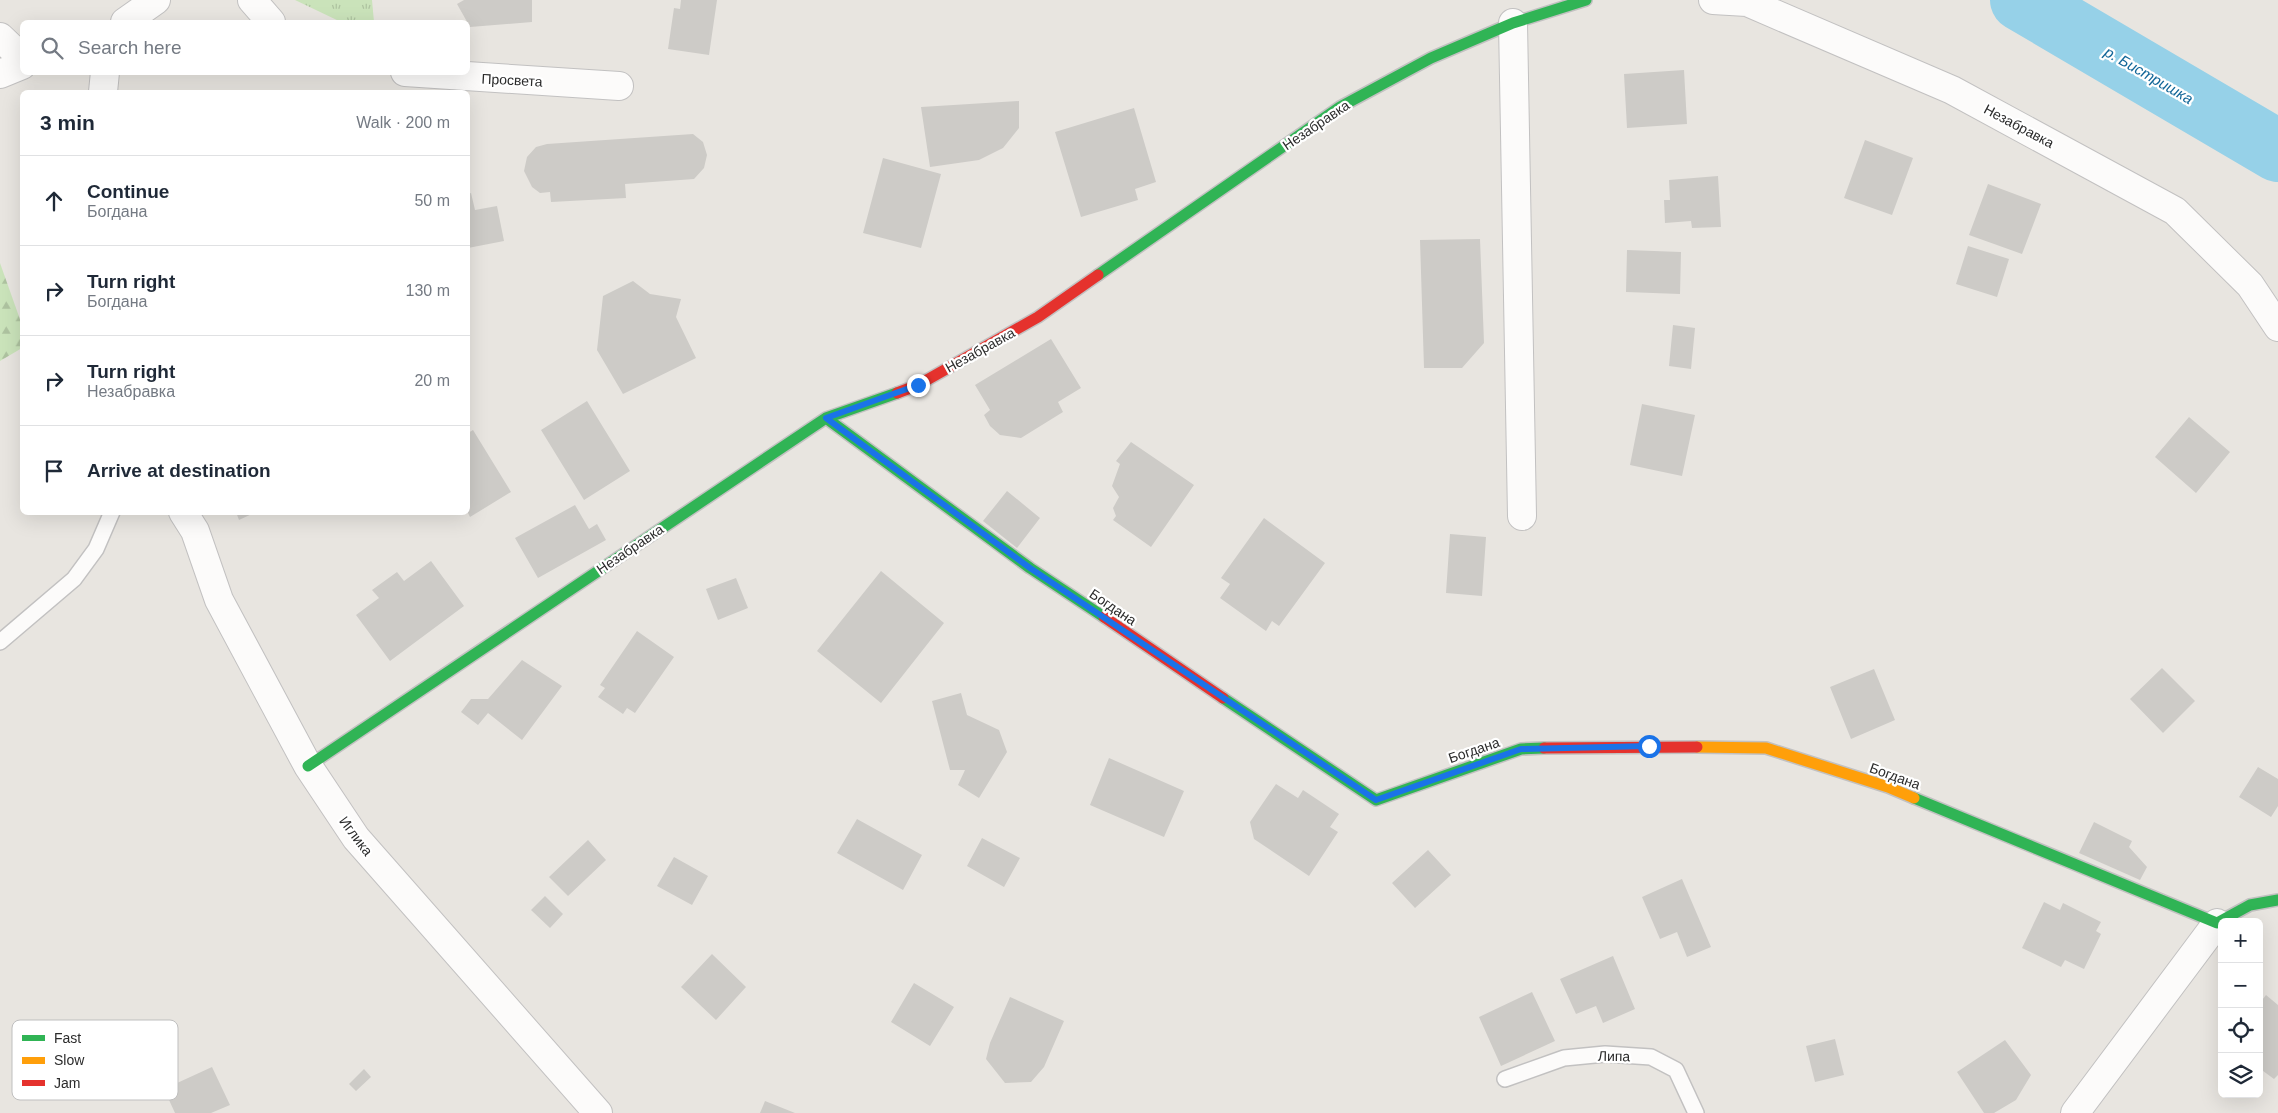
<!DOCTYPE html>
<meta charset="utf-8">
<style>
:root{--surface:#fff;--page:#f6f6f7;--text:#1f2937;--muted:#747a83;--line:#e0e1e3}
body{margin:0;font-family:Helvetica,sans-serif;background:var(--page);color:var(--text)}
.controls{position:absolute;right:15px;bottom:15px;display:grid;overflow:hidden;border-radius:8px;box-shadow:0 5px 20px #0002}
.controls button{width:45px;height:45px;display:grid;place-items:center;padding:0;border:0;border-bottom:1px solid var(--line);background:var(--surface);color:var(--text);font:25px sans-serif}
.stop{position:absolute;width:15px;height:15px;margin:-11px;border:4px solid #1a73e8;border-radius:50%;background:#fff}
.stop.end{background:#1a73e8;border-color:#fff;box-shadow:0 1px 5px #0008}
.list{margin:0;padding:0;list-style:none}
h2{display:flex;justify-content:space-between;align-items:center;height:65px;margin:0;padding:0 20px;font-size:21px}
h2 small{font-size:16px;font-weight:400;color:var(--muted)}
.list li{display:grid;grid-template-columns:32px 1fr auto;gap:15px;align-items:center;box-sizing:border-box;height:90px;padding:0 20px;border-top:1px solid var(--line)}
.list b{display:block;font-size:19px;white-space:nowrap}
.list p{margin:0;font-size:16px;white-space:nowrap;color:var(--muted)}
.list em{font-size:16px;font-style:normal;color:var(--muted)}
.icon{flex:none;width:28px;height:28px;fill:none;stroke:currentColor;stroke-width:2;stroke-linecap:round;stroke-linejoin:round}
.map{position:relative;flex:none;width:2278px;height:1113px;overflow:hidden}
.search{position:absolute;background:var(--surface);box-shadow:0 5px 20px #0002;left:20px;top:20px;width:450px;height:55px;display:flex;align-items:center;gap:12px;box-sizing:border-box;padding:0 18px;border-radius:8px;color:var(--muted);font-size:19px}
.panel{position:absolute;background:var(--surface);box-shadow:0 5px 20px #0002;left:20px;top:90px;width:450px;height:425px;border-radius:8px}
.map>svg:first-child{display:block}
.grass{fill:url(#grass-tufts)}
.forest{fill:url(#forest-firs)}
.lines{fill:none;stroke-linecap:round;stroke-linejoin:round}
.river{stroke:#96d1e8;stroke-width:62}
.building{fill:#cdcbc7}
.lane-casing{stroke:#c2c1c1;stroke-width:18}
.street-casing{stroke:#c2c1c1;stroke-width:30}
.fast-casing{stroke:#c2c1c1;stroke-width:14}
.slow-casing{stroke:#c2c1c1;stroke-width:14}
.jam-casing{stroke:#c2c1c1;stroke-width:14}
.lane{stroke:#fcfbfa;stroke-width:15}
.street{stroke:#fcfbfa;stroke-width:28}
.fast{stroke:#30b455;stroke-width:11}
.slow{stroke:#ff9f0a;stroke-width:11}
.jam{stroke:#e5322d;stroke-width:11}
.route{stroke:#1a73e8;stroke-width:6}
.labels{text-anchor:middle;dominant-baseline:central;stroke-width:4.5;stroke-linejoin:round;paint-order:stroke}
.street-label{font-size:14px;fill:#2b2b2b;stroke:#fff}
.water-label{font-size:15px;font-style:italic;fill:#116698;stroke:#fff}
.key{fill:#fff;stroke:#bfbfbf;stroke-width:1}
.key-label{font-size:14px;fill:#2b2b2b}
</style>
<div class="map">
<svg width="2278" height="1113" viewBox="0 0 2278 1113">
<defs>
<pattern id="grass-tufts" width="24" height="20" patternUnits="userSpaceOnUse" patternTransform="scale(1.25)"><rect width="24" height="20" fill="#cae3ba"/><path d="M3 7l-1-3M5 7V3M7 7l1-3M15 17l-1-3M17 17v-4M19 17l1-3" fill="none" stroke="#aec3a0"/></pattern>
<pattern id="forest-firs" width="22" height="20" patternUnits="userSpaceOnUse" patternTransform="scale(1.25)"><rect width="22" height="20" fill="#cae3ba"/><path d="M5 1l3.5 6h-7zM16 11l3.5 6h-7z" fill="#aec3a0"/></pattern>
</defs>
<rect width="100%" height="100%" fill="#e8e5e0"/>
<path class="grass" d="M 295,0 L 372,0 L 374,22 L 341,22 Z"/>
<path class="forest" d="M 0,263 L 22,325 L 22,348 L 0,361 Z"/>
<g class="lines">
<path class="river" d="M 2021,0 L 2278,151"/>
</g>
<path class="building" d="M 464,0 L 532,0 L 532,22 L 470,27 L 457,4 Z
M 681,0 L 717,0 L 709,55 L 668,49 L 674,8 L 680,9 Z
M 1684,70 L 1687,124 L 1627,128 L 1624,74 Z
M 1019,101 L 1019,128 L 1003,148 L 979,160 L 930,167 L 921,107 Z
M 1134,108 L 1156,182 L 1135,189 L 1138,200 L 1081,217 L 1055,132 Z
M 693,134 L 703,142 L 707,155 L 704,168 L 694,179 L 625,184 L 626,198 L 551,202 L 550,192 L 540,193 L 532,187 L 524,171 L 527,157 L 536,147 L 547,144 Z
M 1865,140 L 1913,158 L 1892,215 L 1844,198 Z
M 883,158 L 941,174 L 921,248 L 863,233 Z
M 1718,176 L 1721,227 L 1692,228 L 1691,221 L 1665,223 L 1664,200 L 1670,200 L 1669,180 Z
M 1988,184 L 2041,204 L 2022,254 L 1969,235 Z
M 471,193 L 475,210 L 497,206 L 504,241 L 468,248 L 468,194 Z
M 1480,239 L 1484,343 L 1462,368 L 1424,368 L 1420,240 Z
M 1968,246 L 2009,259 L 1997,297 L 1956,284 Z
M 1627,250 L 1681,252 L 1680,294 L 1626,292 Z
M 633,281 L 650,294 L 681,299 L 676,317 L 696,358 L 623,394 L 597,350 L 603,296 Z
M 1673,325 L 1695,328 L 1691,369 L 1669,366 Z
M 1051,339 L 1081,388 L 1058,402 L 1063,412 L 1021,438 L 1000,435 L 990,426 L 984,415 L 990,410 L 975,385 Z
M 587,401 L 630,471 L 584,500 L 541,430 Z
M 1642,404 L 1695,415 L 1682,476 L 1630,465 Z
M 2189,417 L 2230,452 L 2196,493 L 2155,457 Z
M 473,430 L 511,492 L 470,517 L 468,513 L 468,433 Z
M 1131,442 L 1194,485 L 1151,547 L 1113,520 L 1116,516 L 1113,508 L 1119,497 L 1112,486 L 1120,464 L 1116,461 Z
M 1007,491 L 1040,518 L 1017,548 L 983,521 Z
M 575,505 L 589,529 L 597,524 L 606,540 L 538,578 L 515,538 Z
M 236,512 L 256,512 L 239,520 Z
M 1264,518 L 1325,563 L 1279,626 L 1272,621 L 1266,631 L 1220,598 L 1230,584 L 1221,578 Z
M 1450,534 L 1486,537 L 1482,596 L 1446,593 Z
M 431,561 L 464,606 L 390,661 L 356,615 L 379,598 L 372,590 L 397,572 L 404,581 Z
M 881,571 L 944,623 L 881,703 L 817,651 Z
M 736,578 L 748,608 L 718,620 L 706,589 Z
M 637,631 L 674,657 L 635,713 L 627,708 L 623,714 L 598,697 L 605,688 L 600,685 Z
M 522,660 L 562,686 L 522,740 L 488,713 L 478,725 L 461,712 L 471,699 L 488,699 Z
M 2162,668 L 2195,701 L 2163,733 L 2130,699 Z
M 1874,669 L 1895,720 L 1851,739 L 1830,687 Z
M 961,693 L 967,715 L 999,730 L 1007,752 L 979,798 L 958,785 L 965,770 L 950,770 L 932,701 Z
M 1109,758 L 1184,791 L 1164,837 L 1090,805 Z
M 2258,767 L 2278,779 L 2278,806 L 2271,817 L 2239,797 Z
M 1276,784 L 1298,798 L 1303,790 L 1339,814 L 1330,827 L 1338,832 L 1309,876 L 1254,839 L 1250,822 Z
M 857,819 L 922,855 L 903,890 L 837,853 Z
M 2094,822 L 2132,841 L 2129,847 L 2147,867 L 2140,880 L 2079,853 Z
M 982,838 L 1020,858 L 1004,887 L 967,866 Z
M 588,840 L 606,860 L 568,896 L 549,877 Z
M 1428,850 L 1451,875 L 1415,908 L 1392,883 Z
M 674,857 L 708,876 L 692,905 L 657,886 Z
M 1682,879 L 1711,947 L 1687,957 L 1677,932 L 1660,939 L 1642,897 Z
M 545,896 L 563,914 L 550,928 L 531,910 Z
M 2044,902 L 2060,910 L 2063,903 L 2101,922 L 2096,931 L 2101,934 L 2084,969 L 2065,960 L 2061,967 L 2022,948 Z
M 712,954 L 746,987 L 716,1020 L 681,987 Z
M 1613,956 L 1635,1009 L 1603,1023 L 1596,1006 L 1576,1014 L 1560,979 Z
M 914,983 L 954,1007 L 930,1046 L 891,1022 Z
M 1532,992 L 1555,1041 L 1501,1066 L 1479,1017 Z
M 2266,995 L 2278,1005 L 2278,1075 L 2274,1079 L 2259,1068 L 2259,1004 Z
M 1010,997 L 1064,1021 L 1044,1067 L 1031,1082 L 1005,1083 L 986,1059 L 990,1043 Z
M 1835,1039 L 1844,1075 L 1815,1082 L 1806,1046 Z
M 2005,1040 L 2031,1075 L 2016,1100 L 1994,1113 L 1984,1113 L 1957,1072 Z
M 212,1067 L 230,1105 L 211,1113 L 175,1113 L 164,1089 Z
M 364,1069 L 371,1077 L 356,1091 L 349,1084 Z
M 765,1101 L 795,1113 L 760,1113 Z"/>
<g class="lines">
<g class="lane-casing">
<path id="lane" d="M 0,642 L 74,579 L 96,549 L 112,512
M 1505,1079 L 1564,1058 L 1605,1054 L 1651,1057 L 1676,1070 L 1696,1113"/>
</g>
<g class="street-casing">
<path id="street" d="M 252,0 L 271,22
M 1713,0 L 1747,2 L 1952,90 L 2175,211 L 2250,285 L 2278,327
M 125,22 L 156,0
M 1513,23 L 1522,516
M 0,37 L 22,58
M 405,72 L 619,86
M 0,74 L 22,65
M 103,92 L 105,72
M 183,512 L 195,531 L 219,600 L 308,766 L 356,838 L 598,1113
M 2075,1113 L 2217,923"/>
</g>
<g class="fast-casing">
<path id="fast" d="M 1098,275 L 1340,107 L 1431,58 L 1513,23 L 1586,0
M 826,418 L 1030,568 L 1104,617
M 1223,698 L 1376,800 L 1521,749 L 1544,748
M 308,766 L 826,418 L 897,393
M 1914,798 L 2217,923 L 2250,905 L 2278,900"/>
</g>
<g class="slow-casing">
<path id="slow" d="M 1697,747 L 1766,748 L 1888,787 L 1914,798"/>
</g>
<g class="jam-casing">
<path id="jam" d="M 897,393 L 918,385 L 1038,317 L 1098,275
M 1104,617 L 1223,698
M 1544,748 L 1697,747"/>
</g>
<use href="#lane" class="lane"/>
<use href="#street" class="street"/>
<use href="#fast" class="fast"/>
<use href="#slow" class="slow"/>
<use href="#jam" class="jam"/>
</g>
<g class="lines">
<path class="route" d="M 918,385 L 826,418 L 1030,568 L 1376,800 L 1521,749 L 1649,746"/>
</g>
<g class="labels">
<g class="street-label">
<text transform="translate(512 80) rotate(3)">Просвета</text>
<text transform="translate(1316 125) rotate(-34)">Незабравка</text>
<text transform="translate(2019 126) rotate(28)">Незабравка</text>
<text transform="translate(980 350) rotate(-29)">Незабравка</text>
<text transform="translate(630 549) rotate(-34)">Незабравка</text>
<text transform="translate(1113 607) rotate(34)">Богдана</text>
<text transform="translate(1474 750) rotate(-19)">Богдана</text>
<text transform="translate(1895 776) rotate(20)">Богдана</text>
<text transform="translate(356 836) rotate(53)">Иглика</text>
<text transform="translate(1614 1056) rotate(1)">Липа</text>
</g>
<g class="water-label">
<text transform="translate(2149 75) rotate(30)">р. Бистришка</text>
</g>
</g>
<rect x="12" y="1020" width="166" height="80" rx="8" class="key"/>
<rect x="22" y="1035" width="23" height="6" fill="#30b455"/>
<rect x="22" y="1057" width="23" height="7" fill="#ff9f0a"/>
<rect x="22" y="1080" width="23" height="6" fill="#e5322d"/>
<g class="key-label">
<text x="54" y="1043">Fast</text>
<text x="54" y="1065">Slow</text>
<text x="54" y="1088">Jam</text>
</g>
</svg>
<div class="controls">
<button>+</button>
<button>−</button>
<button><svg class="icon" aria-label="locate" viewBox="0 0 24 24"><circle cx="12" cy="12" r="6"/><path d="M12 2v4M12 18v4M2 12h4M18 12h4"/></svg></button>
<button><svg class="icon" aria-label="layers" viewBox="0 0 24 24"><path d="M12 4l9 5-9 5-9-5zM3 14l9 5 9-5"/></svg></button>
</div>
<div class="stop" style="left:1649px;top:746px"></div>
<div class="stop end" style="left:918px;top:385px"></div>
<div class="search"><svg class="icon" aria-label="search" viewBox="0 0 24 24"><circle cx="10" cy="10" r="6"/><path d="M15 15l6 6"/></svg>Search here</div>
<section class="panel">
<h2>3 min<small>Walk · 200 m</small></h2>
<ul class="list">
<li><svg class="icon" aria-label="ahead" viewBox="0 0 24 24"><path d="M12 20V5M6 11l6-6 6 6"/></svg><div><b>Continue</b><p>Богдана</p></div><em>50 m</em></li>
<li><svg class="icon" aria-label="right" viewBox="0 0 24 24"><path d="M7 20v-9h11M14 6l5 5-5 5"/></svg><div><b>Turn right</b><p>Богдана</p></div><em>130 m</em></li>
<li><svg class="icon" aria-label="right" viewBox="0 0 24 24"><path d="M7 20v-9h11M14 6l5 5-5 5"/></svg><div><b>Turn right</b><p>Незабравка</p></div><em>20 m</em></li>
<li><svg class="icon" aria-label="arrive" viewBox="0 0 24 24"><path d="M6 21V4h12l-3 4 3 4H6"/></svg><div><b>Arrive at destination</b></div></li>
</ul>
</section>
</div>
